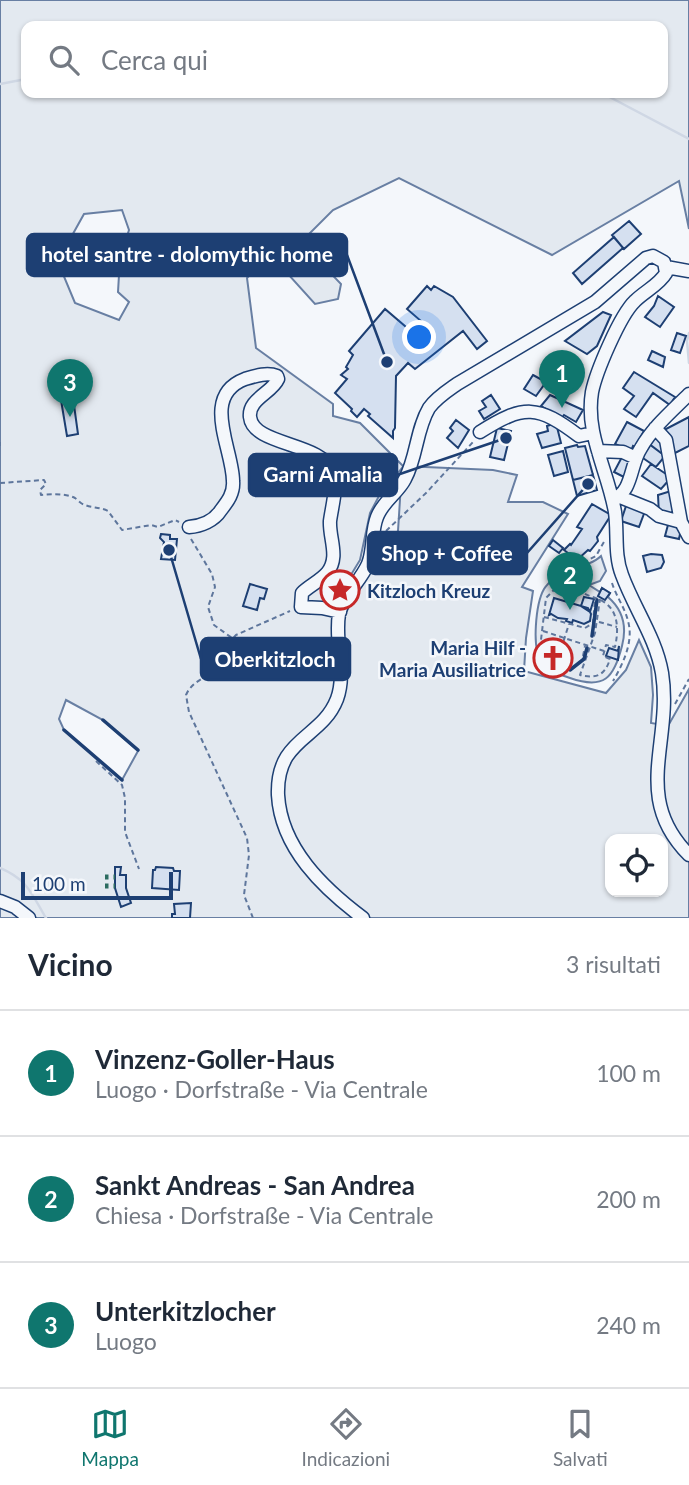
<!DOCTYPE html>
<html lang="it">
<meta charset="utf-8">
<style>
:root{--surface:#fff;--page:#f6f6f7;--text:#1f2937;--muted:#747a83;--line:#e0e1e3;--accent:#0f766e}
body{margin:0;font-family:Lato,sans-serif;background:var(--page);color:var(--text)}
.controls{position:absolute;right:21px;bottom:21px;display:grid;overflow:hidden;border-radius:14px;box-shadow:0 2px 5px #0004}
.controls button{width:63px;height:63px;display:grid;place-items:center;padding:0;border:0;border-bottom:2px solid var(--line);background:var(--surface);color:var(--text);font:35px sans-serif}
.scale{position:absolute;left:21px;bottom:18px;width:152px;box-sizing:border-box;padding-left:7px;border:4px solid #1d3f73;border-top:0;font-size:19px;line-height:24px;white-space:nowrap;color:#1d3f73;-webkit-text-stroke:5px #f4f7fb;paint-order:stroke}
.you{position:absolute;left:420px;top:338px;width:24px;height:24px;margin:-18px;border:5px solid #fff;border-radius:50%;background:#1a73e8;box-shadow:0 0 0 10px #1a73e833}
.badge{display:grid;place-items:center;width:46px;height:46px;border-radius:50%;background:var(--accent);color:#fff;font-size:23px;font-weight:700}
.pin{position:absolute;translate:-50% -58px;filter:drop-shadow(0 2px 4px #0008)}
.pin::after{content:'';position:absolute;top:37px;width:24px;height:21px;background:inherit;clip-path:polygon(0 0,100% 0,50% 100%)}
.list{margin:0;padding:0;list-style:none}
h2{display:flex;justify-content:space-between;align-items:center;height:91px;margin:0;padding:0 28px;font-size:30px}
h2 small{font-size:23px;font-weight:400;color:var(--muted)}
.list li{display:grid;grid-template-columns:46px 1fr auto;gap:21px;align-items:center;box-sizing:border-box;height:126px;padding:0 28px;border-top:2px solid var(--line)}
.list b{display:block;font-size:26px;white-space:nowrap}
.list p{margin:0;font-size:23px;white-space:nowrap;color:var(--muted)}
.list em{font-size:23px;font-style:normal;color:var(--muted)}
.icon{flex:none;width:38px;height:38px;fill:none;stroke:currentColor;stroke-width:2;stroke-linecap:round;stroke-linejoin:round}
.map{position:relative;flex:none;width:689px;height:918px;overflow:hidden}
.search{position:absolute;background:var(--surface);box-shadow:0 2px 5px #0004;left:21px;right:21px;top:21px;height:77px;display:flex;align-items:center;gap:18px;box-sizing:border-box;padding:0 24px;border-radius:14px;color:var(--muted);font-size:26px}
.sheet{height:469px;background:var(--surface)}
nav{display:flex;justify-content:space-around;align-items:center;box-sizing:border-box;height:98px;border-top:2px solid var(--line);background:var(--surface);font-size:19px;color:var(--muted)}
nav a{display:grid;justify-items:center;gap:4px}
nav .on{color:var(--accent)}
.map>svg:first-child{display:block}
.green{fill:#e3e9f0;stroke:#687fa3;stroke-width:2;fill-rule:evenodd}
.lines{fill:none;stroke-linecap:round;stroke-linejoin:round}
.stream{stroke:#cfd7e4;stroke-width:2.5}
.building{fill:#d5e0f0;stroke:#1d3f73;stroke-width:2}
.minor-casing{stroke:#1d3f73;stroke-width:15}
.path{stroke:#5e769c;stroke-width:2;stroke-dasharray:5 3.5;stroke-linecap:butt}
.minor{stroke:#f4f7fb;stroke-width:12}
.hedge{stroke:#2c6c60;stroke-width:5;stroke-dasharray:3.5 5;stroke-linecap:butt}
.wall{stroke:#1d3f73;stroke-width:3.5}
.labels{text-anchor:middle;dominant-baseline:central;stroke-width:5;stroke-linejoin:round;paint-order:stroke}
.poi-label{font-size:19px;font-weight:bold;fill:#1d3f73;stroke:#f4f7fb;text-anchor:start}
.leader{fill:none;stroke:#1d3f73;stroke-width:2.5}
.callout-dot{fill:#1d3f73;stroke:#f4f7fb;stroke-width:2.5}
.callout{fill:#1d3f73;stroke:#1d3f73;stroke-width:2.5}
.callout-label{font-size:21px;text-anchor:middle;font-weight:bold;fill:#fff}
</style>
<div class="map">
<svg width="689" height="918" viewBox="0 0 689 918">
<rect width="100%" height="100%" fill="#f4f7fb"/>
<path class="green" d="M 0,0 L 689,0 L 689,229 L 679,181 L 552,255 L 399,178 L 333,210 L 301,242 L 341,284 L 338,299 L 315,304 L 269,253 L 247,278 L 256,348 L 333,404 L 333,416 L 360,423 L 403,466 L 493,470 L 517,475 L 508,502 L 543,502 L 568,514 L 522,587 L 533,591 L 526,638 L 524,671 L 606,693 L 626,670 L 639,640 L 651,667 L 653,695 L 651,723 L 668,726 L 689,689 L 689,918 L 0,918 ZM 26,26 L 663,26 L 663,93 L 26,93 ZM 122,210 L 129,230 L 120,258 L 118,292 L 129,302 L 119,320 L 75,303 L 60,267 L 69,241 L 84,214 ZM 402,468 L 398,531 L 343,588 L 360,560 L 370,513 L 379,496 ZM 66,700 L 103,720 L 138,751 L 122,780 L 64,730 L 59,719 ZM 610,839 L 663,839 L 663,892 L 610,892 Z
M 601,556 L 606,571 L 600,581 L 589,585 L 600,592 L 602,588 L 610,593 L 608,597 C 623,610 627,627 622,646 C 614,678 604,690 570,678 C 560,675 549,670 542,662 C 531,649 536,603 544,589 C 549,581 557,576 563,570 L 574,576 C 579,564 592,565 601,556 Z"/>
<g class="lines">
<path class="stream" d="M 0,84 L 26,79
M 602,93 L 689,139
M 689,333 L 687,341 L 689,363
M 0,868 C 28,880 31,893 46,918"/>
</g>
<path class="building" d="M 629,221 L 641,234 L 624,249 L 612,235 Z
M 614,237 L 623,248 L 582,284 L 573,273 Z
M 427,286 L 431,290 L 434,286 L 453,297 L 487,341 L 477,349 L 463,331 L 415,369 L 408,363 L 396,376 L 395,428 L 393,431 L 393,438 L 368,416 L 370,414 L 364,409 L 357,417 L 351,411 L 352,409 L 335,393 L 347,379 L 341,375 L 348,369 L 346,367 L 353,355 L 349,351 L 385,309 L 412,332 L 421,321 L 407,309 Z
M 658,296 L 674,307 L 660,327 L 645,317 L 654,306 Z
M 603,312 L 611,315 L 597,346 L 587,354 L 565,341 Z
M 677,333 L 686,336 L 680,353 L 671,350 Z
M 652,351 L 665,357 L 663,367 L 648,360 Z
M 556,353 L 568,360 L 559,374 L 547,367 Z
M 634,372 L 675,397 L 670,405 L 653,393 L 636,417 L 624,409 L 634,396 L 623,388 Z
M 533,375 L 546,382 L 536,396 L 524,389 Z
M 491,395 L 500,409 L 484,419 L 479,411 L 486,407 L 482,401 Z
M 550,395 L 583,410 L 576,422 L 564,415 L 562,418 L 541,406 Z
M 73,398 L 78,434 L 67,436 L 61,400 Z
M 689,417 L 689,446 L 673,454 L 664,430 Z
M 456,420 L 469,430 L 458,448 L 447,438 L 453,431 L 450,428 Z
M 627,422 L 644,431 L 635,447 L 633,446 L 631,451 L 615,444 Z
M 556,423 L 561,443 L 542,448 L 537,434 L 548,431 L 547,426 Z
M 497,428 L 511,431 L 504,460 L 490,457 Z
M 653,436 L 665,442 L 665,456 L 648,443 Z
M 649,444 L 665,456 L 656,467 L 640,456 Z
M 577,445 L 578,447 L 585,446 L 593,475 L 573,480 L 565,448 Z
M 563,451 L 568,472 L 554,476 L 548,455 Z
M 623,455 L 633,460 L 626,478 L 614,472 Z
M 651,464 L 669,476 L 669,480 L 661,489 L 642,476 Z
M 593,475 L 597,490 L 577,496 L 573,480 Z
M 671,491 L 678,519 L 659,515 L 658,495 Z
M 627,503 L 645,511 L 639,527 L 621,521 Z
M 592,504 L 611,515 L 597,537 L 598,541 L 590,551 L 588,550 L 577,560 L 564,550 L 570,544 L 571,545 L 582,529 L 577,527 Z
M 669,521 L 678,524 L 677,528 L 681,529 L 679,539 L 665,536 Z
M 161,534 L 170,535 L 170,539 L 177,539 L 175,560 L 161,559 L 164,542 L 160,538 Z
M 553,540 L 563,548 L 559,553 L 549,546 Z
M 651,554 L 662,555 L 664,562 L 661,568 L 647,572 L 643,556 Z
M 250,584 L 267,589 L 264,599 L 260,598 L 257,610 L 243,606 Z
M 602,588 L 610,593 L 605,600 L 598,596 Z
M 584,597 L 594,599 L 590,612 L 581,606 Z
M 554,598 L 588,608 L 591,614 L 590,621 L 584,624 L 573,620 L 572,623 L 566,621 L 567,619 L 558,618 L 551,614 L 549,615 Z
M 619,646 L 618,660 L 606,656 L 609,648 L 618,651 Z
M 546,647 L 563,652 L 565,657 L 571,661 L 567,668 L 561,665 L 556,667 L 542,658 Z
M 115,867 L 121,867 L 120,875 L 126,875 L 126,888 L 131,903 L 121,907 L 115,888 Z
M 156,867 L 173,868 L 174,871 L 180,871 L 179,890 L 152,888 L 153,870 L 155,870 Z
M 191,903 L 190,918 L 172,918 L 172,914 L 175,914 L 174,904 Z"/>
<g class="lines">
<g class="minor-casing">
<path id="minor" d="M 666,267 L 689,271
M 655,428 L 666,440 L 681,522 L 689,537
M 480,432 C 524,404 538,405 579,436 L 593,433
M 598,451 L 623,452 L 636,458
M 620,497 L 650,509 L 659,516 L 681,522
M 613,499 C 633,492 630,464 641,448 C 653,427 672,411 689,394
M 189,527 C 201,526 214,521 221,510 C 228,501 234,493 233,481 C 233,449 200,396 245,379 C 255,376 267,372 277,376 L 278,379 C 272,393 248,399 250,417 C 253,446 322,442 333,472 C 338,486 332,506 330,521 C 329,539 340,557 327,573 C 320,581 309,586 302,593 L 301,607 L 322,608 L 340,612
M 0,901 L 15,907 L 29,918
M 363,918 C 323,888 281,848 278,795 C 276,737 321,740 337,699 C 347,672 334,642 339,614 C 344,594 360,582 368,564 C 374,549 371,532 377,517 C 383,501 398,493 405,479 C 417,457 416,430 429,408 C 436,398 447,391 457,384 L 595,302 L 646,258 L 653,256 L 664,262 L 666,273 C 659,285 645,291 635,301 C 620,315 596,372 592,392 C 585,434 608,471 615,512 C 618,532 614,555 622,575 C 634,608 656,638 662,673 C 673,742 631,797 689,855"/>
</g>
<path class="path" d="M 0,442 L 0,446
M 0,483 L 44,480 L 46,484 L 40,490 L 41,495 C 50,494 65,493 75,498 C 78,500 81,504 85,505 C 92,508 100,507 108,511 L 122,530 L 151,525 L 158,527 L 175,520 L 179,522
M 386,531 L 427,492 L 473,442
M 191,539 L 212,574 L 215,587 L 208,607 L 214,625 L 232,638
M 567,576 C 571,580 574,585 578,589 C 584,595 591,596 598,599 C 619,607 619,629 615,647 L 606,645 L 603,656 L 610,659 C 605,675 597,679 580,675 L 595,633 L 600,599
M 612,583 C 616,596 625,608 628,621 C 634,641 623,664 613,681
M 544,617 L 585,628 L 593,623 L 595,599
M 599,622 L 617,627
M 543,631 L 604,651
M 540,648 L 546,598 L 577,566 L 596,556 L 605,540
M 561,649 L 569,624
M 583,656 L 585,646
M 675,704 L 689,679
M 96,761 L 122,785 L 125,798 L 125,832 L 139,869
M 253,918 L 244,895 L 249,855 L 247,838 L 189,712 L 186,695 C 192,681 205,679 215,669 C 225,660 226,645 236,635 L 290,611"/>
<use href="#minor" class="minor"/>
<path class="hedge" d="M 105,877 L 115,877
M 105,886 L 115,886"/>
<path class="wall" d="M 592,636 L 597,600
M 570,670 L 584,659 L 587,648
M 103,720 L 138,750
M 64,730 L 122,780"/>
</g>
<defs>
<g id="sight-ring" transform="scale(2.0125)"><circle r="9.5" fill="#f4f7fb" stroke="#c62828" stroke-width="1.5"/><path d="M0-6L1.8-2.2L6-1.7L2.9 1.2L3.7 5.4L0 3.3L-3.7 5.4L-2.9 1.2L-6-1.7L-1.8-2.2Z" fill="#c62828"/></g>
<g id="church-ring" transform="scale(2.0125)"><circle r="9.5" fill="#f4f7fb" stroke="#c62828" stroke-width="1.5"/><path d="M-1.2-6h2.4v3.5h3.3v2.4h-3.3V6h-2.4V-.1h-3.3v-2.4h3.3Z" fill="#c62828"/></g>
</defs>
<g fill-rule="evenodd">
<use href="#sight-ring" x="340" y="590"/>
<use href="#church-ring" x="553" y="658"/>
</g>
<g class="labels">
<g class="poi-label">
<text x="367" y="590">Kitzloch Kreuz</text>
<text x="526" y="647" text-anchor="end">Maria Hilf -<tspan x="526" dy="22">Maria Ausiliatrice</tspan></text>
</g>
</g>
<path class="leader" d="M387 362L347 255M506 438L397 475M588 484L527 553M169 550L201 659"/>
<g class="callout-dot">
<circle cx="387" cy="362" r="7"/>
<circle cx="506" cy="438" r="7"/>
<circle cx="588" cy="484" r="7"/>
<circle cx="169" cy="550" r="7"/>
</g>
<g class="callout">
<rect x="27" y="234" width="320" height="42" rx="7"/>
<rect x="249" y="454" width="148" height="42" rx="7"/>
<rect x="368" y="532" width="159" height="42" rx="7"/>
<rect x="201" y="638" width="149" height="42" rx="7"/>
</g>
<g class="callout-label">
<text x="187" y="262">hotel santre - dolomythic home</text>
<text x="323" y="482">Garni Amalia</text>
<text x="447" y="561">Shop + Coffee</text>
<text x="275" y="667">Oberkitzloch</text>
</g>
</svg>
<div class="controls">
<button><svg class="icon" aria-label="locate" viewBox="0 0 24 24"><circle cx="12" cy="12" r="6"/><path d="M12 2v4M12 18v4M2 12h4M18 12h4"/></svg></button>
</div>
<div class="scale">100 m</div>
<div class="you"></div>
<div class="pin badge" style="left:562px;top:408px">1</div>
<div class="pin badge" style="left:570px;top:610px">2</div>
<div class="pin badge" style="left:70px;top:417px">3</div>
<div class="search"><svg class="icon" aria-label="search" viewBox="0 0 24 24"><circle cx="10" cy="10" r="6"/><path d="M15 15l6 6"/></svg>Cerca qui</div>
</div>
<section class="sheet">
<h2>Vicino<small>3 risultati</small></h2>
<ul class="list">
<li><span class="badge">1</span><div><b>Vinzenz-Goller-Haus</b><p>Luogo · Dorfstraße - Via Centrale</p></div><em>100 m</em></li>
<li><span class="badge">2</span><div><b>Sankt Andreas - San Andrea</b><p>Chiesa · Dorfstraße - Via Centrale</p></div><em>200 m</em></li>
<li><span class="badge">3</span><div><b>Unterkitzlocher</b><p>Luogo</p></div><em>240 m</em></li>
</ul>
</section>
<nav>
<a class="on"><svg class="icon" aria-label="map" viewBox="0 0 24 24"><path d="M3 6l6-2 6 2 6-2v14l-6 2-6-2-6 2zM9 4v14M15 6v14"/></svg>Mappa</a>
<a><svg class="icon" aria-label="directions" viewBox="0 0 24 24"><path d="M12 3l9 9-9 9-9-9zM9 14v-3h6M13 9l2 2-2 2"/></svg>Indicazioni</a>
<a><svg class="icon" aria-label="saved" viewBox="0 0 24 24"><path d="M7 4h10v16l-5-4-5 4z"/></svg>Salvati</a>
</nav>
